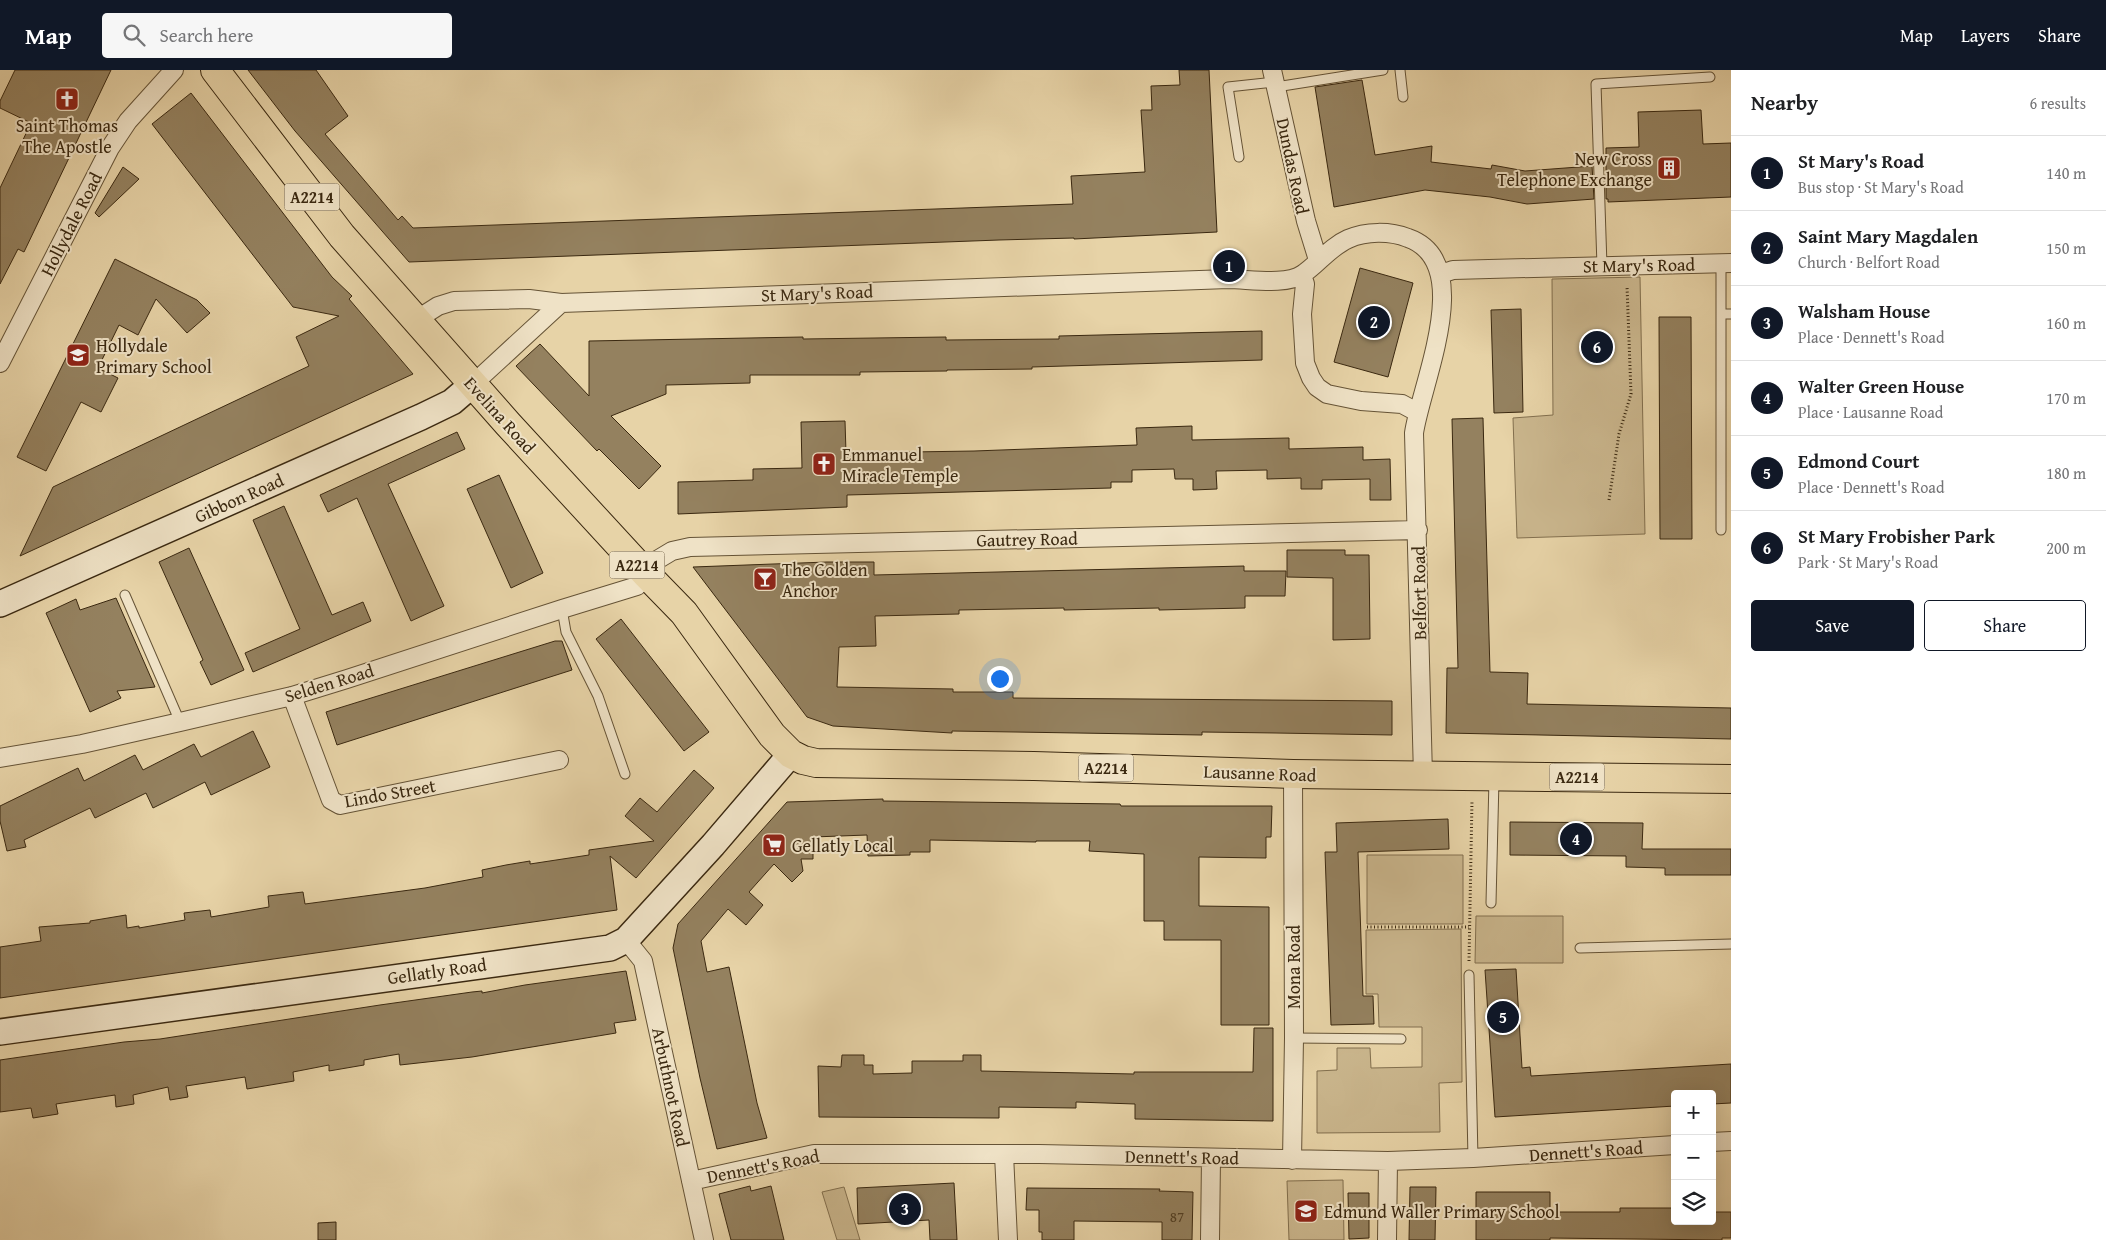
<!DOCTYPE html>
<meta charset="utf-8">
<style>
:root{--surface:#fff;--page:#f6f6f6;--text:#202124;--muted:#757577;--line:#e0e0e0;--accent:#111827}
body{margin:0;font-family:"Gentium Book Plus",serif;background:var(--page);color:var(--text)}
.controls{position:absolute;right:15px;bottom:15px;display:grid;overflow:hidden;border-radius:5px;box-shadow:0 5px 20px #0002}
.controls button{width:45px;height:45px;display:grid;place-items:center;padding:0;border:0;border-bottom:1px solid var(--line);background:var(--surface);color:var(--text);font:25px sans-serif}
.you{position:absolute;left:999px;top:608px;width:18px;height:18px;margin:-12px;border:4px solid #fff;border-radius:50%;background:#1a73e8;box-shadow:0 0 0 8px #1a73e833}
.badge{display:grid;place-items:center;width:32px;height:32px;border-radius:50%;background:var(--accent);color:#fff;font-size:16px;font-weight:700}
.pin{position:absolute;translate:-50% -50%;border:2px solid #fff;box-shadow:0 1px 5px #0006}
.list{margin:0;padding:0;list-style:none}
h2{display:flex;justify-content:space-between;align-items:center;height:65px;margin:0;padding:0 20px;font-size:21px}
h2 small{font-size:16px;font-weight:400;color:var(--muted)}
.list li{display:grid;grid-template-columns:32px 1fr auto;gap:15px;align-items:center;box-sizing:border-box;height:75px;padding:0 20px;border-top:1px solid var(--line)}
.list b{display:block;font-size:19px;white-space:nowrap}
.list p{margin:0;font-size:16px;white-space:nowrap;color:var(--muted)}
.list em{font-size:16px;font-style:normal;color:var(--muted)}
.actions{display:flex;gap:10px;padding:15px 20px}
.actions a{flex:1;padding:11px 0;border:1px solid var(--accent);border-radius:5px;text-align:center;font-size:18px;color:var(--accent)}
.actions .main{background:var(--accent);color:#fff}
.icon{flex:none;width:28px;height:28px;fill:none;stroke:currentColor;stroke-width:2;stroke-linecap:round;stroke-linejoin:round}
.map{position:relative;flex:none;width:1731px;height:1170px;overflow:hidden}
header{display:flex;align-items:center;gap:30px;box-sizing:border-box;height:70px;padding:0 25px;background:var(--accent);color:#fff}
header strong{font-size:24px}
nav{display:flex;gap:28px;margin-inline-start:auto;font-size:18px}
.search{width:350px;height:45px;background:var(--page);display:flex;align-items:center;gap:12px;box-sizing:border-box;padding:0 18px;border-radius:5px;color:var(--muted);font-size:19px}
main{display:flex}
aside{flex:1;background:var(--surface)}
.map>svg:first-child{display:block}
.green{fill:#cab68d;stroke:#826f4e}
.building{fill:#94815f;stroke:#3a2810}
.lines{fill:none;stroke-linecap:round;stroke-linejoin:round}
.lane-casing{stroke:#655336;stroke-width:11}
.street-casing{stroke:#655336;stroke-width:20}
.secondary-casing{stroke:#3a2810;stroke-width:28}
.primary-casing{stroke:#3a2810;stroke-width:30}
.path{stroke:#3a2810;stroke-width:3;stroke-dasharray:1 2.5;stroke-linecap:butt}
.lane{stroke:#efe2c6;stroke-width:9}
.street{stroke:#efe2c6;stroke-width:18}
.secondary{stroke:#efe2c6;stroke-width:25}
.primary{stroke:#e7d3a7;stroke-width:28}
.labels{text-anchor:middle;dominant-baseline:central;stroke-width:4;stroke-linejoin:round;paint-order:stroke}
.number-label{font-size:15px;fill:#503e24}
.shield{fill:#efe2c6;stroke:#706047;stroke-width:1}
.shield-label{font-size:16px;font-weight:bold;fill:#3a2810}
.poi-label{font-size:18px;fill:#3a2810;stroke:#efe2c6;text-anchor:start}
.street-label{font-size:18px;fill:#3a2810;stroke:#efe2c6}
</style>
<header>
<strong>Map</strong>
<div class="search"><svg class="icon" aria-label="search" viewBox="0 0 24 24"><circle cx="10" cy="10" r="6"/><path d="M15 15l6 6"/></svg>Search here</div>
<nav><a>Map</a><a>Layers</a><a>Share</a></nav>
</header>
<main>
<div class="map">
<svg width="1731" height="1170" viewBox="0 0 1731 1170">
<rect width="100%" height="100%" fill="#e7d3a7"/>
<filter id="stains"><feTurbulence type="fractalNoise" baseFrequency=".004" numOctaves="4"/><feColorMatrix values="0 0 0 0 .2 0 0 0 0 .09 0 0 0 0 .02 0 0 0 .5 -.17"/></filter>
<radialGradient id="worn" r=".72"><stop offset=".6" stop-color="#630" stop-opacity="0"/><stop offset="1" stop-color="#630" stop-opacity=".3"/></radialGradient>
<path class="green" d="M 1640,207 L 1645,464 L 1517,468 L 1513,348 L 1553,345 L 1552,209 Z
M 1367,785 L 1463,785 L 1463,854 L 1367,854 Z
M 1476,846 L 1563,846 L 1563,893 L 1475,893 Z
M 1461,859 L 1462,1012 L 1439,1013 L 1440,1062 L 1317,1063 L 1317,1001 L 1337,1000 L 1337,978 L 1370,978 L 1371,998 L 1422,997 L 1422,957 L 1379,957 L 1378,924 L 1366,924 L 1366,860 Z
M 1343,1110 L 1344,1170 L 1289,1170 L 1287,1111 Z
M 844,1117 L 860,1170 L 837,1170 L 822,1122 Z"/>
<path class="building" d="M 15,0 L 111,0 L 24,182 L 18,179 L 0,214 L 0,118 L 31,53 L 0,38 L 0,31 Z
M 248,0 L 316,0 L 348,46 L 325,64 L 398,150 L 402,146 L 413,158 L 1073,134 L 1071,106 L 1145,102 L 1141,40 L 1152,40 L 1151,16 L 1180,15 L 1179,0 L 1209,0 L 1217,162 L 1074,169 L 1074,168 L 999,170 L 409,192 L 295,61 Z
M 1362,10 L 1375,85 L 1432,76 L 1431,92 L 1491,99 L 1492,95 L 1525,101 L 1592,96 L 1594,129 L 1527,134 L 1490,127 L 1425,120 L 1334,137 L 1315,17 Z
M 191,23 L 332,207 L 352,226 L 349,229 L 413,304 L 20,486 L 53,417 L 309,296 L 296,267 L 339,246 L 293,237 L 152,54 Z
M 1701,40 L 1703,74 L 1731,73 L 1731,127 L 1608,132 L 1608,129 L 1606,129 L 1606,78 L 1639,77 L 1638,42 Z
M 123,97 L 139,109 L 99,147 L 95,143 Z
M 115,189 L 197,230 L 210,243 L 187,263 L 156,229 L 138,265 L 119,255 L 98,298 L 118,308 L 101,342 L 81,332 L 46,401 L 17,387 Z
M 1360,198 L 1413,213 L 1388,307 L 1334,292 Z
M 1521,239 L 1523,342 L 1494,343 L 1491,240 Z
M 1659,247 L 1691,247 L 1692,469 L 1660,469 Z
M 1262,261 L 1262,290 L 1032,297 L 1032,299 L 947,300 L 947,301 L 860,302 L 860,305 L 750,305 L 750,313 L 666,315 L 666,324 L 611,346 L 661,396 L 639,419 L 599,379 L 597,381 L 516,296 L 540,274 L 589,326 L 589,271 L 803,267 L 803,269 L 946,267 L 946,270 L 1059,269 L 1059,266 Z
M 1483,348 L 1490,602 L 1528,603 L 1527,634 L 1731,638 L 1731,669 L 1446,663 L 1447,598 L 1458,598 L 1452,349 Z
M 845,351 L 846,383 L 974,381 L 1137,375 L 1136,358 L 1192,356 L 1192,370 L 1289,368 L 1289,379 L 1363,377 L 1363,390 L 1390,389 L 1391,430 L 1370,430 L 1370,409 L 1322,410 L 1322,419 L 1301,419 L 1301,408 L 1267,409 L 1267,400 L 1216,401 L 1217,419 L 1193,420 L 1193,409 L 1175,409 L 1174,399 L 1132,400 L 1132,412 L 1111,412 L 1111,418 L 847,425 L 847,437 L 678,444 L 678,412 L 753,410 L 753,399 L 802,398 L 801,352 Z
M 457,362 L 465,379 L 388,414 L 444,536 L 411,551 L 357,428 L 328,442 L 320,425 Z
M 499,405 L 543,503 L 511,518 L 467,419 Z
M 284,436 L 332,545 L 363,532 L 371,551 L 253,602 L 245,583 L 300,559 L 253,450 Z
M 189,478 L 244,600 L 211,615 L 200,592 L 203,590 L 159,492 Z
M 1287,480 L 1345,480 L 1345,485 L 1369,485 L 1370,569 L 1333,570 L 1333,508 L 1287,507 Z
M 827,492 L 874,492 L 874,505 L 1244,496 L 1244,501 L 1286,501 L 1285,526 L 1245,526 L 1245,538 L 1159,540 L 1159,538 L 1064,540 L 1064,538 L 959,540 L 959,544 L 875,546 L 876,576 L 839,577 L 837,617 L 953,619 L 953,622 L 1013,622 L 1013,628 L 1392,631 L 1392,665 L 1276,663 L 1202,662 L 1202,665 L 952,661 L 952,663 L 833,656 L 807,647 L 693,497 Z
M 116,528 L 155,617 L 117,621 L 121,628 L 90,642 L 46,543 L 76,529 L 80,540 Z
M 621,549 L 709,662 L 684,681 L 596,569 Z
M 555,571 L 562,571 L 572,600 L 337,675 L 326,642 Z
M 253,661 L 270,697 L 211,725 L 205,712 L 153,738 L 146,723 L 95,748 L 90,738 L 24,770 L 26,777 L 7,781 L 0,751 L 0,736 L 78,698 L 84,711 L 135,685 L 143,700 L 194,674 L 201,687 Z
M 694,700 L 714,718 L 636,808 L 610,786 L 617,840 L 0,928 L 0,877 L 41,871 L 39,857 L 90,853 L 90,851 L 126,845 L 127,858 L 139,856 L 139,858 L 185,850 L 184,843 L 210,840 L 211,847 L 269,837 L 268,826 L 303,822 L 305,834 L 425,818 L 483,807 L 482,800 L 506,795 L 530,791 L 530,794 L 589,785 L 589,780 L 654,771 L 625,746 L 640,728 L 657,742 Z
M 883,729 L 883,731 L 1120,734 L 1121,736 L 1272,736 L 1271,767 L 1266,767 L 1266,788 L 1199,787 L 1199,836 L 1269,837 L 1269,955 L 1221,955 L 1221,870 L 1164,870 L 1164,851 L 1144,851 L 1144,784 L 1089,781 L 1090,771 L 1036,771 L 1036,772 L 930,770 L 930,782 L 910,782 L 910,785 L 868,786 L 867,765 L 813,767 L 813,789 L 801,789 L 803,801 L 792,812 L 774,794 L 749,822 L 763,835 L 746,855 L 728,839 L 701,871 L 707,902 L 729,897 L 757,1033 L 767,1068 L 717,1079 L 700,1008 L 673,878 L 678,854 L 787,732 Z
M 1448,749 L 1449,779 L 1358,782 L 1363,926 L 1373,926 L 1374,954 L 1331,955 L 1325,782 L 1337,782 L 1336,753 Z
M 1510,752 L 1643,753 L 1642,779 L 1731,779 L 1731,805 L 1665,805 L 1665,798 L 1626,797 L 1626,786 L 1510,785 Z
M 1516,899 L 1522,998 L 1530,997 L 1531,1006 L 1731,994 L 1731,1033 L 1712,1034 L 1712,1024 L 1675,1024 L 1675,1036 L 1495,1047 L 1485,900 Z
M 626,901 L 636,950 L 614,953 L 616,963 L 472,987 L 400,995 L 399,984 L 364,990 L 364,995 L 329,1001 L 329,995 L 293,1002 L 294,1011 L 247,1019 L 245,1007 L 186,1016 L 188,1027 L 170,1030 L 168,1017 L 133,1025 L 134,1034 L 116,1037 L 115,1025 L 56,1034 L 58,1044 L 33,1048 L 31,1038 L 0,1042 L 0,990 L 124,972 L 160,969 L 380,935 L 472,922 L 482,921 L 482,923 L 525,915 Z
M 1254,958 L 1273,958 L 1273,1051 L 1135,1049 L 1135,1034 L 1076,1032 L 1076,1038 L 999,1037 L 999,1048 L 819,1047 L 818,996 L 841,997 L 842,985 L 864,985 L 864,995 L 873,995 L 873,1004 L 912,1003 L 912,991 L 963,991 L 963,985 L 981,985 L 981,1001 L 1134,1004 L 1134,1002 L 1253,1002 Z
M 954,1113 L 957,1170 L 930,1170 L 929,1150 L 858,1154 L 857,1118 Z
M 750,1116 L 751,1121 L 771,1116 L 784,1170 L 731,1170 L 719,1124 Z
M 1410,1117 L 1436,1117 L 1435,1170 L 1409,1170 Z
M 1027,1118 L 1160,1119 L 1159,1121 L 1193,1122 L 1192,1170 L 1162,1170 L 1162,1152 L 1074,1151 L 1074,1170 L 1042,1170 L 1042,1162 L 1039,1162 L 1039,1140 L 1026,1140 Z
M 1476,1122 L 1550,1122 L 1550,1142 L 1620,1142 L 1620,1138 L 1675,1138 L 1675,1151 L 1712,1151 L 1712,1142 L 1731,1142 L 1731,1168 L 1722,1168 L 1722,1170 L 1550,1168 L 1550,1170 L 1476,1170 Z
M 1348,1123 L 1369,1123 L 1369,1168 L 1349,1169 Z
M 336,1152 L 336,1170 L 318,1170 L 318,1153 Z"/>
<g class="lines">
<g class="lane-casing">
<path id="lane" d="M 1400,0 L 1403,27
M 1276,17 L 1383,0
M 1239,87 L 1228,17 L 1275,12
M 1721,193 L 1721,244 L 1731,244
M 1602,196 L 1596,14 L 1710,7
M 1721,460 L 1721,244
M 125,525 L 180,652
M 562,539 L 566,562 L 598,626 L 625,704
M 1491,833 L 1494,709
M 1580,878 L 1731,874
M 1469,905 L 1473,1088
M 1294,968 L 1401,969"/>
</g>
<g class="street-casing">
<path id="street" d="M 1272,0 L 1306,151 L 1318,190
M 1441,204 L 1453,200 L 1489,199 L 1731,193
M 1302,205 L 1305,214 L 1302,244 L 1305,293 L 1311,308 L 1317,317 L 1327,324 L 1361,331 L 1402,334 L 1417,342
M 416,250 L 438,236 L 454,231 L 529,229 L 561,233 L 1228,209 C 1249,209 1286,216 1303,204 C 1319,193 1330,177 1348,169 C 1366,161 1390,161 1408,168 C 1477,192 1421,314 1414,363 L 1423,706
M 0,293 L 110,78 L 128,51 L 174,0
M 473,314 L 561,233
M 292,626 L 331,730 L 340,735 L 559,690
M 0,688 L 82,674 L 180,652 L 292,626 L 347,609 L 562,539 L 637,516 L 657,490 L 672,481 L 690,477 L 1418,460
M 626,870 L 643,891 L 704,1170
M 1712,1072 L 1731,1071
M 1004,1084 L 1008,1170
M 1292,1090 L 1294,968 L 1293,704
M 691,1111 L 814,1084 L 1039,1084 L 1388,1091 L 1473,1088 L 1675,1075
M 1210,1170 L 1211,1088
M 1387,1170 L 1388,1091"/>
</g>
<g class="secondary-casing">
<path id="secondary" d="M 0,534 L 421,347 L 452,332 L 473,314
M 0,962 L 610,878 L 626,870 L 713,775 L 791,684"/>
</g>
<g class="primary-casing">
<path id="primary" d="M 215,0 L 342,166 L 508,354 L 647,505 L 684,543 L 772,665 L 791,684 L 803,690 L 816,693 L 1034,696 L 1293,704 L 1731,709"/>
</g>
<path class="path" d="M 1609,430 L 1619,364 L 1631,324 L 1627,216
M 1367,857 L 1469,857
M 1469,891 L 1472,730"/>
<use href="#lane" class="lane"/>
<use href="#street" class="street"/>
<use href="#secondary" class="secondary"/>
<use href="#primary" class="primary"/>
</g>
<defs>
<g id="church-square" transform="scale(1.25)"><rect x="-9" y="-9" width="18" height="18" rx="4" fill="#8f2418" stroke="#efe2c6"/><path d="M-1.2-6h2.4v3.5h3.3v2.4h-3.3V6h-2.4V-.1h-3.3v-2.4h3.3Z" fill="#fff"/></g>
<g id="building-square" transform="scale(1.25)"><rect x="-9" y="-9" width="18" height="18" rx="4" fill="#8f2418" stroke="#efe2c6"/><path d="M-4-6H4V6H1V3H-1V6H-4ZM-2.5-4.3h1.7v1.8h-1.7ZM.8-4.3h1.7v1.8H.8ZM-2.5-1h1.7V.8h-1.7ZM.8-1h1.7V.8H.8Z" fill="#fff"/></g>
<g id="school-square" transform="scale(1.25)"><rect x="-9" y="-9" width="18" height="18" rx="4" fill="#8f2418" stroke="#efe2c6"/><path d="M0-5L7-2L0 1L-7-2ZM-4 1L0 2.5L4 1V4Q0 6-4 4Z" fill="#fff"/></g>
<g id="bar-square" transform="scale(1.25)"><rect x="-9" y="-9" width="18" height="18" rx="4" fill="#8f2418" stroke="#efe2c6"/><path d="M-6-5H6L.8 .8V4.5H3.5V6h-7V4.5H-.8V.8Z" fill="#fff"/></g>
<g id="supermarket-square" transform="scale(1.25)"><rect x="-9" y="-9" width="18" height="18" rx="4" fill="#8f2418" stroke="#efe2c6"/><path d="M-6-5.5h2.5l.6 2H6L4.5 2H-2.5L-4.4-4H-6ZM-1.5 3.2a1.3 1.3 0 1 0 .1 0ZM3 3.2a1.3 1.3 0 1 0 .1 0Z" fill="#fff"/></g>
</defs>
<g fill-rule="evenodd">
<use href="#church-square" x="67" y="29"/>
<use href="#building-square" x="1669" y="98"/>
<use href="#school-square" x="78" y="285"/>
<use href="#church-square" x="824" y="394"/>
<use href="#bar-square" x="765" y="509"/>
<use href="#supermarket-square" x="774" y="775"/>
<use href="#school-square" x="1306" y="1141"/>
</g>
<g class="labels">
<g class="number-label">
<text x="1177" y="1146">87</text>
</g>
<g class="shield">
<rect x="284.5" y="113.5" width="55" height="27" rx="4"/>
<rect x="609.5" y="481.5" width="55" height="27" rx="4"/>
<rect x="1078.5" y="684.5" width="55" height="27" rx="4"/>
<rect x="1549.5" y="693.5" width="55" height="27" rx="4"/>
</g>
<g class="shield-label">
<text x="312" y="127">A2214</text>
<text x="637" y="495">A2214</text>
<text x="1106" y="698">A2214</text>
<text x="1577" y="707">A2214</text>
</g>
<g class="poi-label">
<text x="67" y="55" text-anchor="middle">Saint Thomas<tspan x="67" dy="21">The Apostle</tspan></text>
<text x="1652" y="88" text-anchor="end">New Cross<tspan x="1652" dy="21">Telephone Exchange</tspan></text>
<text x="96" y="275">Hollydale<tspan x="96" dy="21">Primary School</tspan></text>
<text x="842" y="384">Emmanuel<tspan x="842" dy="21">Miracle Temple</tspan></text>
<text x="782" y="499">The Golden<tspan x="782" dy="21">Anchor</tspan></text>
<text x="792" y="775">Gellatly Local</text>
<text x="1324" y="1141">Edmund Waller Primary School</text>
</g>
<g class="street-label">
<text transform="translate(1293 96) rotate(78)">Dundas Road</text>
<text transform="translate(71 154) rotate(-63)">Hollydale Road</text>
<text transform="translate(1639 195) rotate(-1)">St Mary's Road</text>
<text transform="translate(817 223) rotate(-2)">St Mary's Road</text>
<text transform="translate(500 345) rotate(48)">Evelina Road</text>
<text transform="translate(239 428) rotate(-24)">Gibbon Road</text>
<text transform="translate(1027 469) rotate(-1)">Gautrey Road</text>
<text transform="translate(1419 523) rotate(-91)">Belfort Road</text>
<text transform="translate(329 613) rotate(-17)">Selden Road</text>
<text transform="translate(1260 703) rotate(2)">Lausanne Road</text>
<text transform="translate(390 723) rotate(-10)">Lindo Street</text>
<text transform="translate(1293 897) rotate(-90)">Mona Road</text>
<text transform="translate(437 901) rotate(-8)">Gellatly Road</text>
<text transform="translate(671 1017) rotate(78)">Arbuthnot Road</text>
<text transform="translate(1586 1081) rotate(-4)">Dennett's Road</text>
<text transform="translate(1182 1087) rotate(1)">Dennett's Road</text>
<text transform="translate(763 1096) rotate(-11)">Dennett's Road</text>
</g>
</g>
<rect width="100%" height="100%" filter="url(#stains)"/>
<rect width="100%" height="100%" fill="url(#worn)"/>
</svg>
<div class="controls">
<button>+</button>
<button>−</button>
<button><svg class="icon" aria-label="layers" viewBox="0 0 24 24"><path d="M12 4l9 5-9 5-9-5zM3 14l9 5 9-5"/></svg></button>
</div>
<div class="you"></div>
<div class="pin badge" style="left:1229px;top:196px">1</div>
<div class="pin badge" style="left:1374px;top:252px">2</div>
<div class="pin badge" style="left:905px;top:1139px">3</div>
<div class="pin badge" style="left:1576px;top:769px">4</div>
<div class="pin badge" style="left:1503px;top:947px">5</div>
<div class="pin badge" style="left:1597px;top:277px">6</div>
</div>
<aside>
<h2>Nearby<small>6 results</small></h2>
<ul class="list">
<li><span class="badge">1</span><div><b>St Mary's Road</b><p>Bus stop · St Mary's Road</p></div><em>140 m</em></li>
<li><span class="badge">2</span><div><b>Saint Mary Magdalen</b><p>Church · Belfort Road</p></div><em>150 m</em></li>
<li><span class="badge">3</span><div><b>Walsham House</b><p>Place · Dennett's Road</p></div><em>160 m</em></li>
<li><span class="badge">4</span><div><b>Walter Green House</b><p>Place · Lausanne Road</p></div><em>170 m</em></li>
<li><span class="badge">5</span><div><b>Edmond Court</b><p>Place · Dennett's Road</p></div><em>180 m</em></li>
<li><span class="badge">6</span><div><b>St Mary Frobisher Park</b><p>Park · St Mary's Road</p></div><em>200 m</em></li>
</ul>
<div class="actions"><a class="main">Save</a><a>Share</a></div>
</aside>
</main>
